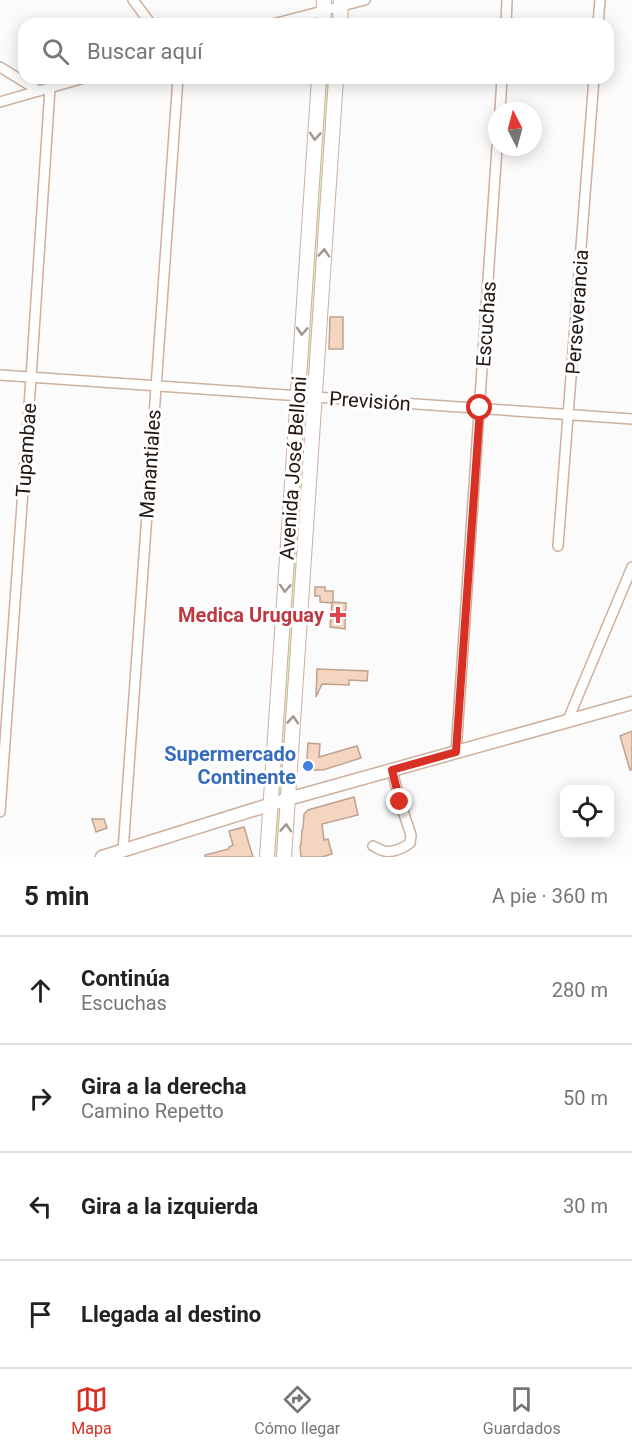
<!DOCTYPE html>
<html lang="es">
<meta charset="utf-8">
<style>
:root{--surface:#fff;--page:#f2f2f2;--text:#222;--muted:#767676;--line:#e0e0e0;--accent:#d93025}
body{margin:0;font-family:Roboto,sans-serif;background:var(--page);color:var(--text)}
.controls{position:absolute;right:18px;bottom:18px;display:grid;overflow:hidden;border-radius:12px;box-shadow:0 3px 15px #0003}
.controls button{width:54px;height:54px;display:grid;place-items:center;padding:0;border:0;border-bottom:2px solid var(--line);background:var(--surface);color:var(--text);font:30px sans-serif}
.compass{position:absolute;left:488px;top:102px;width:54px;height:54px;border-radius:50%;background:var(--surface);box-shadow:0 3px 15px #0003;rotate:354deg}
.stop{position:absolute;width:18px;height:18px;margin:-14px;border:4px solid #d93025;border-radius:50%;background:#fff}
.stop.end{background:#d93025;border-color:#fff;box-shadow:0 2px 6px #0008}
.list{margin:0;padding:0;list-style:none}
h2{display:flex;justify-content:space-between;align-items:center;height:78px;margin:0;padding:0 24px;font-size:26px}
h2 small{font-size:20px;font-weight:400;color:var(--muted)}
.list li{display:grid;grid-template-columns:39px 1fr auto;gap:18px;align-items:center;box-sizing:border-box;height:108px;padding:0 24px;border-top:2px solid var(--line)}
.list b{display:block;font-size:22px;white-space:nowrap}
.list p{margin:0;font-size:20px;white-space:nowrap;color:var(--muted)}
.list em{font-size:20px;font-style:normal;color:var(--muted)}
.icon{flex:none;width:33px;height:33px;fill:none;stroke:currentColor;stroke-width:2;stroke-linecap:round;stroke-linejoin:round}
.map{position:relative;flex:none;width:632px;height:857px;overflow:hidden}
.search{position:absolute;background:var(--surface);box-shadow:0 3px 15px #0003;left:18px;right:18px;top:18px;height:66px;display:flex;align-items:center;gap:15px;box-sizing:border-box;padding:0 21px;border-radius:18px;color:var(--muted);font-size:22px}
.sheet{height:510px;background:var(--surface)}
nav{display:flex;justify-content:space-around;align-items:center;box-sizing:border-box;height:84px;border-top:2px solid var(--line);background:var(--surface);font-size:16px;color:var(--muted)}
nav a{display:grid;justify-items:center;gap:3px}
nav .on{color:var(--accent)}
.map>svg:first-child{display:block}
.green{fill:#daf5be}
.building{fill:#f3d5c0;stroke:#bfa28f;stroke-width:1.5}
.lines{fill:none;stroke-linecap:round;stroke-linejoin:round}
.minor-casing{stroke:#ceb09d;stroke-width:12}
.tertiary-casing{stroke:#ceb09d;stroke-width:15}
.secondary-casing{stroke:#ceb09d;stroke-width:16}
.minor{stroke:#fff;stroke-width:9}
.tertiary{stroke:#fff;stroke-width:12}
.secondary{stroke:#fff;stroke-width:14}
.oneway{stroke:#9c9793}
.route{stroke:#d93025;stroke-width:8}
.health-dot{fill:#e0444e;stroke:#fff;stroke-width:2}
.shop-dot{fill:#3f7fe0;stroke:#fff;stroke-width:2}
.labels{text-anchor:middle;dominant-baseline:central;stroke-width:6;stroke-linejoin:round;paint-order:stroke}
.street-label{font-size:20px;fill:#221710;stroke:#fff}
.health-label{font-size:20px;font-weight:bold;fill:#be3a42;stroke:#fff;text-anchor:end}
.shop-label{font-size:20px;font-weight:bold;fill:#366cbe;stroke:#fff;text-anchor:end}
</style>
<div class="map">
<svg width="632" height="857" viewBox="0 0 632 857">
<rect width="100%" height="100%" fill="#fbfbfb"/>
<path class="green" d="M 322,78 L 330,78 L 309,390 L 305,391 Z
M 308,398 L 295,614 L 288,614 L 300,400 Z
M 290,622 L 295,624 L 282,794 L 277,793 L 287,623 Z
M 280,812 L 281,813 L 280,857 L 269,857 L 274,813 Z"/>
<path class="building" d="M 330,317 L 343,317 L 343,349 L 329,349 Z
M 315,587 L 325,587 L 325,591 L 333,591 L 333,602 L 346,603 L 345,629 L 330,627 L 332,603 L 320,602 L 320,596 L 315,596 Z
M 317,669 L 368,671 L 367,681 L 349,680 L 349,685 L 322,684 L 316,697 Z
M 632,731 L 632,770 L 630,770 L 620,736 Z
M 308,743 L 320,744 L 319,757 L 357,746 L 361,758 L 323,770 L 314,770 L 308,765 L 307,756 Z
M 354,797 L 358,815 L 322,824 L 324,840 L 328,839 L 332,854 L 322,857 L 301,857 L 300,846 L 301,845 L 302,830 L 303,829 L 304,814 L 308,810 Z
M 92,819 L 104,819 L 107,828 L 96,832 Z
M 244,827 L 253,857 L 205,857 L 205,855 L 229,849 L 229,847 L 233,845 L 229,831 Z"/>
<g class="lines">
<g class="minor-casing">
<path id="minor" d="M 133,0 L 151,24
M 273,24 L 365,0
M 506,24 L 507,0
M 598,24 L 600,0
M 0,67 L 39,91
M 0,102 L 84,78
M 500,111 L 502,78
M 0,375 L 632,419
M 558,546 L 594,78
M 567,722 L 632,567
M 456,752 L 497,147
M 0,812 L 31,378 L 50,88
M 373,846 C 377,848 380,850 384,851 C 392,853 404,848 410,843 L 411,835 L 400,802 L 392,770
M 123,851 L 178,78"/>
</g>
<g class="tertiary-casing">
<path id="tertiary" d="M 102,857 L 288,799 L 632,703"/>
</g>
<g class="secondary-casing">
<path id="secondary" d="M 323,24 L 324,0
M 340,24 L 341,0
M 267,857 L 319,78
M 284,857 L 336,78"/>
</g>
<use href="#minor" class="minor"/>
<use href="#tertiary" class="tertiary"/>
<use href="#secondary" class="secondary"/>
</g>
<defs><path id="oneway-chevron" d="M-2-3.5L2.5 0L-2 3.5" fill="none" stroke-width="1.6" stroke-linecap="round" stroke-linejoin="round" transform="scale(1.5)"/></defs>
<g class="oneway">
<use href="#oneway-chevron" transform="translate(315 136) rotate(94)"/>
<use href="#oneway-chevron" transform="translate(324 253) rotate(-86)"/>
<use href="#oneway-chevron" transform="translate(302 331) rotate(94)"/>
<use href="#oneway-chevron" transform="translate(285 588) rotate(94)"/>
<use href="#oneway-chevron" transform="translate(293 720) rotate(-86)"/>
<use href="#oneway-chevron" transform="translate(286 828) rotate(-86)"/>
</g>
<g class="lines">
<path class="route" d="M 400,802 L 392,770 L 456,752 L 480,408"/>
</g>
<path class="health-dot" d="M335 606h6v6h6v6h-6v6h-6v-6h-6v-6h6z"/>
<circle class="shop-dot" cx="308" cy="766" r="6"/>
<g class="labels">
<g class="street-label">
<text transform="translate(577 312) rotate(-86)">Perseverancia</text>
<text transform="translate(486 324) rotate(-86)">Escuchas</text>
<text transform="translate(370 401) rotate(4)">Previsión</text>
<text transform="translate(26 450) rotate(-86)">Tupambae</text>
<text transform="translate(150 464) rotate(-86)">Manantiales</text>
<text transform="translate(293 468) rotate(-86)">Avenida José Belloni</text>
</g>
<g class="health-label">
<text x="324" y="615">Medica Uruguay</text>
</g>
<g class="shop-label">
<text x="296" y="754">Supermercado<tspan x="296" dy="23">Continente</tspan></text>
</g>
</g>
</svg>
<div class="controls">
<button><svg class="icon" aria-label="locate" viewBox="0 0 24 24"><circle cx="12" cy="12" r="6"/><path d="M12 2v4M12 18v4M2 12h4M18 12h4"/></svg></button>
</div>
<svg class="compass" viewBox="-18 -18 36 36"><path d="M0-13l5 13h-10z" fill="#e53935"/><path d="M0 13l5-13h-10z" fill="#767676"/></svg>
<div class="stop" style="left:480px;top:408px"></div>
<div class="stop end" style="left:400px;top:802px"></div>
<div class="search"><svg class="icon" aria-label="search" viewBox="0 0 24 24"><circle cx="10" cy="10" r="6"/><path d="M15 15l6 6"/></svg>Buscar aquí</div>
</div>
<section class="sheet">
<h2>5 min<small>A pie · 360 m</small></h2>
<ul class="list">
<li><svg class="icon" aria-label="ahead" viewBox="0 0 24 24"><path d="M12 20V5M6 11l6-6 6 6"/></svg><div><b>Continúa</b><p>Escuchas</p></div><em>280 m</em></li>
<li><svg class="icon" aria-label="right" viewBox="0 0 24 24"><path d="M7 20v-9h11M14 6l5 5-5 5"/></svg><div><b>Gira a la derecha</b><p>Camino Repetto</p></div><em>50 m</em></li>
<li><svg class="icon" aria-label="left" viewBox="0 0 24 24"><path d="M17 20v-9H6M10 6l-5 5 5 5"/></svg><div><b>Gira a la izquierda</b></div><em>30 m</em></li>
<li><svg class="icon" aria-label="arrive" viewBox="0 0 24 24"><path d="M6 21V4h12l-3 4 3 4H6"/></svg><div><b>Llegada al destino</b></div></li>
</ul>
</section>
<nav>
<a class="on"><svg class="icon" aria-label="map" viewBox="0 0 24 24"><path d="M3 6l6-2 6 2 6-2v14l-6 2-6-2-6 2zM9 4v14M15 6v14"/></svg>Mapa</a>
<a><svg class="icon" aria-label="directions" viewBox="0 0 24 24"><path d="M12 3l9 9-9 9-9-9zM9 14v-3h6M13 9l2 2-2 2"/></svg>Cómo llegar</a>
<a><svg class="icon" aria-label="saved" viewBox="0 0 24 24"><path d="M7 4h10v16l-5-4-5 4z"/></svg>Guardados</a>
</nav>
